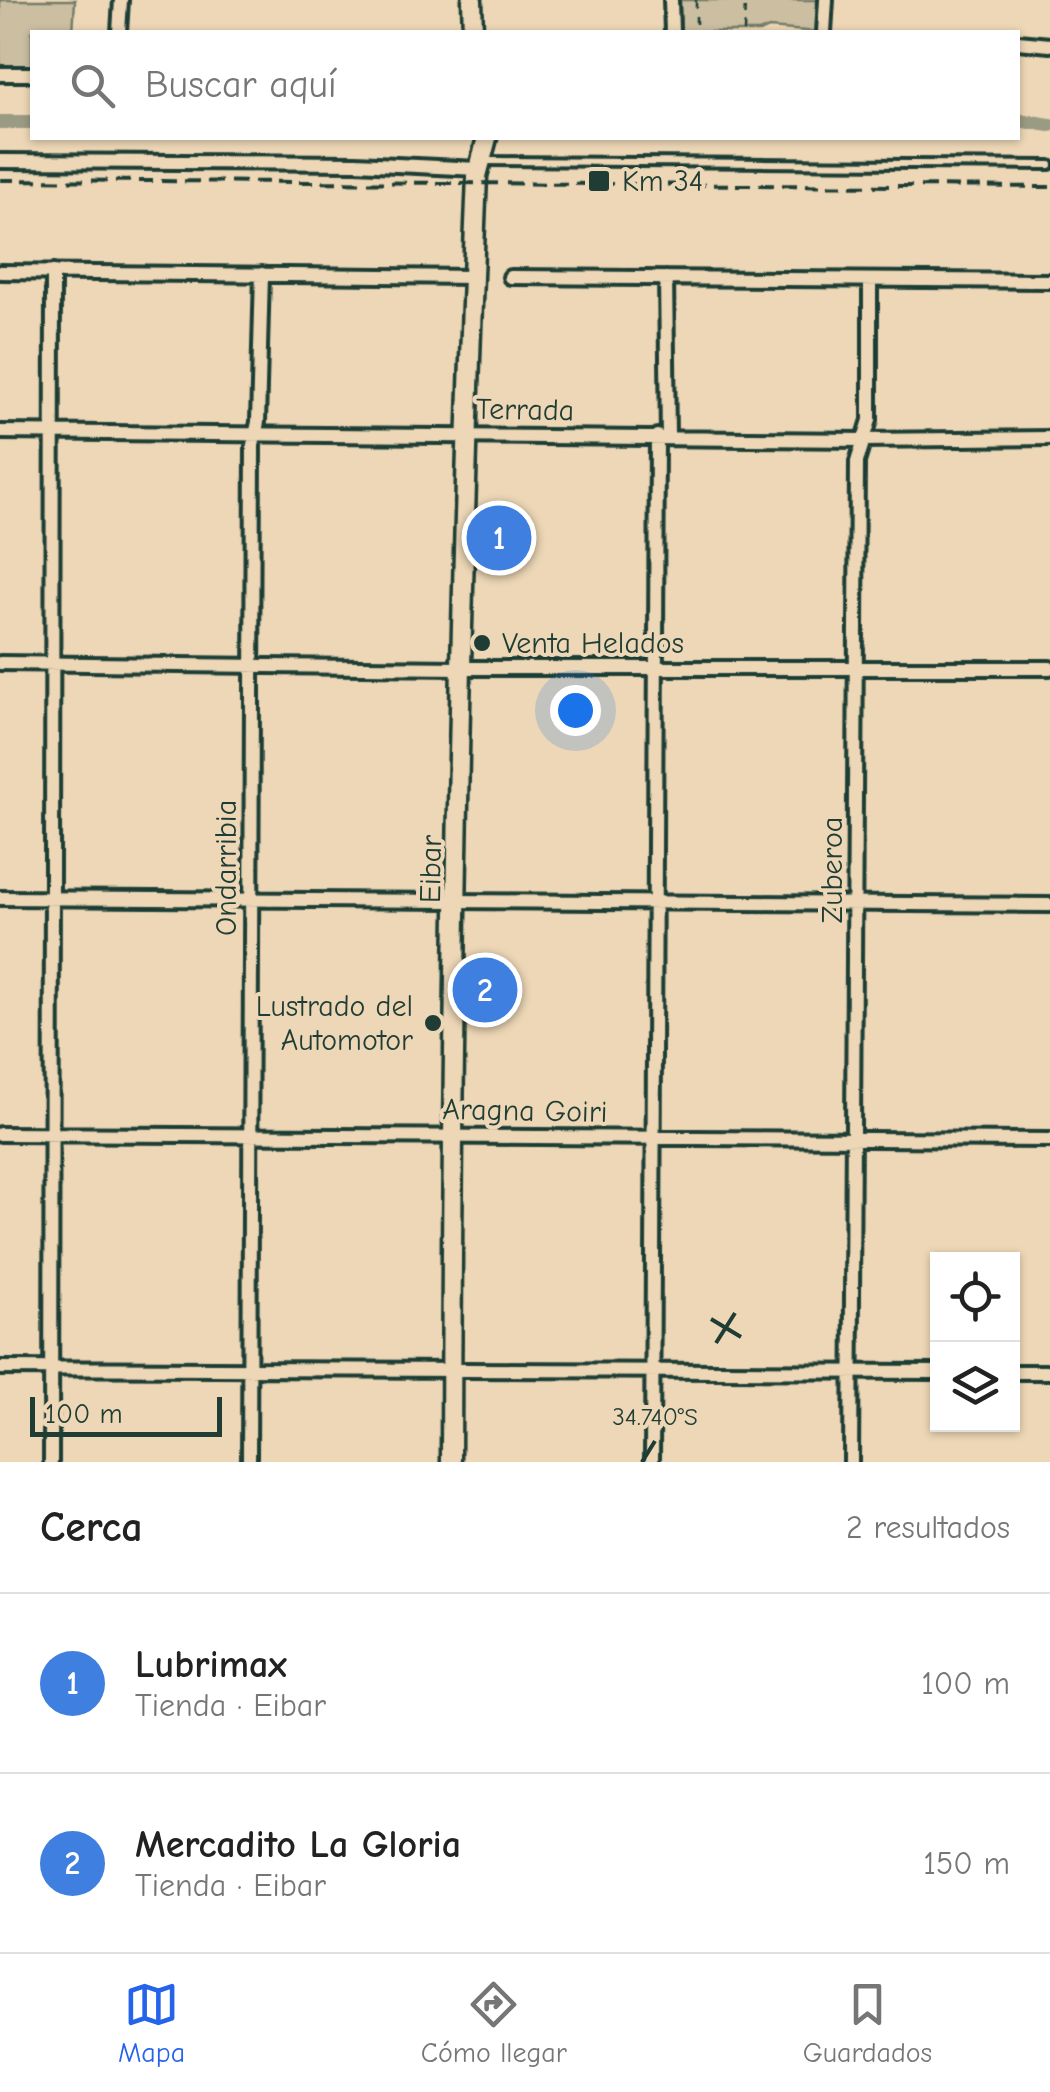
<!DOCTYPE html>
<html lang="es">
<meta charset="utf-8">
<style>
:root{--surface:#fff;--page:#f6f6f6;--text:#222;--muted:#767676;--line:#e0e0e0;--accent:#2563eb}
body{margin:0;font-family:"Comic Neue",sans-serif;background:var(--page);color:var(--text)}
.controls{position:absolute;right:30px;bottom:30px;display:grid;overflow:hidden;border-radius:0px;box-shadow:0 2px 8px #0004}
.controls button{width:90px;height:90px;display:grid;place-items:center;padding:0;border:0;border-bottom:2px solid var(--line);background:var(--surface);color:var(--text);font:50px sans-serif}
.scale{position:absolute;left:30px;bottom:25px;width:192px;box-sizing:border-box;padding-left:10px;border:5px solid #1f3d34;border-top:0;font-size:28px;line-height:35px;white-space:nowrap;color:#1f3d34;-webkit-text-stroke:8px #edd7b6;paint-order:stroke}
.you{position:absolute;left:575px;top:710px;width:35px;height:35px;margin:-25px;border:8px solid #fff;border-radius:50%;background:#1a73e8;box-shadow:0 0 0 15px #1a73e833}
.badge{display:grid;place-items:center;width:65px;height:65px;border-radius:50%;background:var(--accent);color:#fff;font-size:32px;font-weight:700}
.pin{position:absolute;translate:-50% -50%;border:5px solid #fff;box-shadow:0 2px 10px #0006}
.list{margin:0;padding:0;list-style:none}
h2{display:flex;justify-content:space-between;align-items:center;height:130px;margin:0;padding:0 40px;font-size:42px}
h2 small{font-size:32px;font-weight:400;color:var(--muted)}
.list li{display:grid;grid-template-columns:65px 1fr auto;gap:30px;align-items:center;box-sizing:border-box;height:180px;padding:0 40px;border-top:2px solid var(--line)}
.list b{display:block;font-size:38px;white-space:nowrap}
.list p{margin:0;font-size:32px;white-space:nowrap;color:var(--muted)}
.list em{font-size:32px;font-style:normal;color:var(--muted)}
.icon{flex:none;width:55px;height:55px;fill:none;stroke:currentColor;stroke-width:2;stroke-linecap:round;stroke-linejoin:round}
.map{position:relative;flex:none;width:1050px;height:1462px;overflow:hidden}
.search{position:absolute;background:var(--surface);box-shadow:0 2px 8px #0004;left:30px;right:30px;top:30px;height:110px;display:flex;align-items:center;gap:25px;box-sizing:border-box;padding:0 35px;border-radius:0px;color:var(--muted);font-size:38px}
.sheet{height:490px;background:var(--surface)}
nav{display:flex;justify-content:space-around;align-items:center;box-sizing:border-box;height:140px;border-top:2px solid var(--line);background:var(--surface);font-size:28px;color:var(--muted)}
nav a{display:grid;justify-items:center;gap:5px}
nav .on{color:var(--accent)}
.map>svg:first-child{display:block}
.green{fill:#cbbea1;stroke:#757e6a;stroke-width:2.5}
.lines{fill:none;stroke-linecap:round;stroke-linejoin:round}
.canal{stroke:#9b9b83;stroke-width:14}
.building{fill:#b4ac92;stroke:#1f3d34;stroke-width:2.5}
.lane-casing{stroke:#1f3d34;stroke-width:14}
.street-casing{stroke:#1f3d34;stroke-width:20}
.secondary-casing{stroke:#1f3d34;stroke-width:25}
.path{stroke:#1f3d34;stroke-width:2.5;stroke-dasharray:8 8;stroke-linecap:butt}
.lane{stroke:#edd7b6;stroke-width:6}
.street{stroke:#edd7b6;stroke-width:12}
.secondary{stroke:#edd7b6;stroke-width:18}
.rail{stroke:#1f3d34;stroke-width:4;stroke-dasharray:15 8;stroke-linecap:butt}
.ticks{fill:none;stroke:#1f3d34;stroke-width:4}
.poi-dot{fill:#1f3d34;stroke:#edd7b6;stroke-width:4}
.labels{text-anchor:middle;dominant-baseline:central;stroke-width:8;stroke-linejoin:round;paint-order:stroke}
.poi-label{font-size:30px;fill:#1f3d34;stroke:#edd7b6;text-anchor:start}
.street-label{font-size:30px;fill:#1f3d34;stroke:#edd7b6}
.ticks-label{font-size:25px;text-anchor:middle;fill:#1f3d34;stroke:#edd7b6;stroke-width:8;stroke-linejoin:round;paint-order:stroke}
</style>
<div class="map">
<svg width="1050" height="1462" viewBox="0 0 1050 1462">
<rect width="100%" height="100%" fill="#edd7b6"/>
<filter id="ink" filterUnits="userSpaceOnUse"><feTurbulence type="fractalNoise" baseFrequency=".01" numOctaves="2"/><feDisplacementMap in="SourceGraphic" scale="20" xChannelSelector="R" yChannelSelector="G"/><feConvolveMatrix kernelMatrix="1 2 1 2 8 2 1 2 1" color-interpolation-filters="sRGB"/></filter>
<g filter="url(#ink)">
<path class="green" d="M 0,0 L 75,0 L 73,32 L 32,32 L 32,66 L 0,65 Z
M 680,0 L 820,0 L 818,32 L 769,28 L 759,32 L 681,32 Z"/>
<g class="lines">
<path class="canal" d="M 1018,120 L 1050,125
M 0,122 L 32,122"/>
</g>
<path class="building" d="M 487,531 L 511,532 L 510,545 L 487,544 Z
M 470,981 L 499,982 L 499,998 L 470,998 Z"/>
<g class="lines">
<g class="lane-casing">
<path id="lane" d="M 485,161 L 1050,165"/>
</g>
<g class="street-casing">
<path id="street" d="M 671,0 L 672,32
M 119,32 L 121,0
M 824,32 L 826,0
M 1018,42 L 1050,45
M 0,74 L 32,74
M 0,161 L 356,163 L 478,169
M 0,272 L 472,277
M 510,277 L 1050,281
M 666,278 L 668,437
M 0,432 L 863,440 L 1050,438
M 0,663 L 460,668 L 1050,668
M 0,898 L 1050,905
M 0,1134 L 1050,1140
M 0,1368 L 938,1372
M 1012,1372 L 1050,1372
M 51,1462 L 53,272
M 249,1462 L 253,445 L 258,422 L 262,274
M 652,1462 L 657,436
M 851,1462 L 857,462 L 870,420 L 870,280"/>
</g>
<g class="secondary-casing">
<path id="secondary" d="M 472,0 L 473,32
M 451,1462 C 452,1033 459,605 477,176 L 487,138"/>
</g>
<path class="path" d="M 696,0 L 696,32
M 744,32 L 745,1"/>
<use href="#lane" class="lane"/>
<use href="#street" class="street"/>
<use href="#secondary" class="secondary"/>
<path class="rail" d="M 0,180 L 1050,187"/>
</g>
</g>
<path class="ticks" d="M 711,1319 L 741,1337M 716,1343 L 735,1313M 642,1462 L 655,1441"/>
<g class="poi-dot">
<rect x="587" y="169" width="24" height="24" rx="5"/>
<circle cx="482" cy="643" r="10"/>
<circle cx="433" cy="1023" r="10"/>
</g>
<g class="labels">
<g class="poi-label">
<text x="622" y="181">Km 34</text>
<text x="502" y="643">Venta Helados</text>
<text x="413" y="1006" text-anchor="end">Lustrado del<tspan x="413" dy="34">Automotor</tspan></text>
</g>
<g class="street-label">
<text transform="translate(525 410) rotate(1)">Terrada</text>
<text transform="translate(226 868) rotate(-90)">Ondarribia</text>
<text transform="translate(431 869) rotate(-89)">Eibar</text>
<text transform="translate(832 870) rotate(-90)">Zuberoa</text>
<text transform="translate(525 1111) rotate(1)">Aragna Goiri</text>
</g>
</g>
<g class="ticks-label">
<text x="655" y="1425">34.740°S</text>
</g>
</svg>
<div class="controls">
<button><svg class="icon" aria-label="locate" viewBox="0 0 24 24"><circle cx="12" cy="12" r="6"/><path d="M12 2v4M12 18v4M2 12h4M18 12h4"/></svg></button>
<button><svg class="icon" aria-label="layers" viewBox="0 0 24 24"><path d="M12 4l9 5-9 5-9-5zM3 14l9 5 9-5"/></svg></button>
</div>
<div class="scale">100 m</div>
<div class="you"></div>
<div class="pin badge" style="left:499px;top:538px;background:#3f7fe0">1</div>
<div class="pin badge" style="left:485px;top:990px;background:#3f7fe0">2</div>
<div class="search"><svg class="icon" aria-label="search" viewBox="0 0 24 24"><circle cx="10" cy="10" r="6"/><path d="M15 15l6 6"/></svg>Buscar aquí</div>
</div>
<section class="sheet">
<h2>Cerca<small>2 resultados</small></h2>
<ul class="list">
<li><span class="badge" style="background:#3f7fe0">1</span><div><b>Lubrimax</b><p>Tienda · Eibar</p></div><em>100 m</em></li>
<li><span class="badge" style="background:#3f7fe0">2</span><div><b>Mercadito La Gloria</b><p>Tienda · Eibar</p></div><em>150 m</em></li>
</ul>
</section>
<nav>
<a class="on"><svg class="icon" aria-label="map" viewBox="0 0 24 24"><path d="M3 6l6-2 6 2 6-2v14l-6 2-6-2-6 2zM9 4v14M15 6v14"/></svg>Mapa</a>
<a><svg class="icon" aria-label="directions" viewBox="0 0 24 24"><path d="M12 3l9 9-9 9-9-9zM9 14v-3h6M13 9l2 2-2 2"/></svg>Cómo llegar</a>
<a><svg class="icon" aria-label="saved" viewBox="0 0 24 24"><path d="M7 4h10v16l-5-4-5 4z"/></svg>Guardados</a>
</nav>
